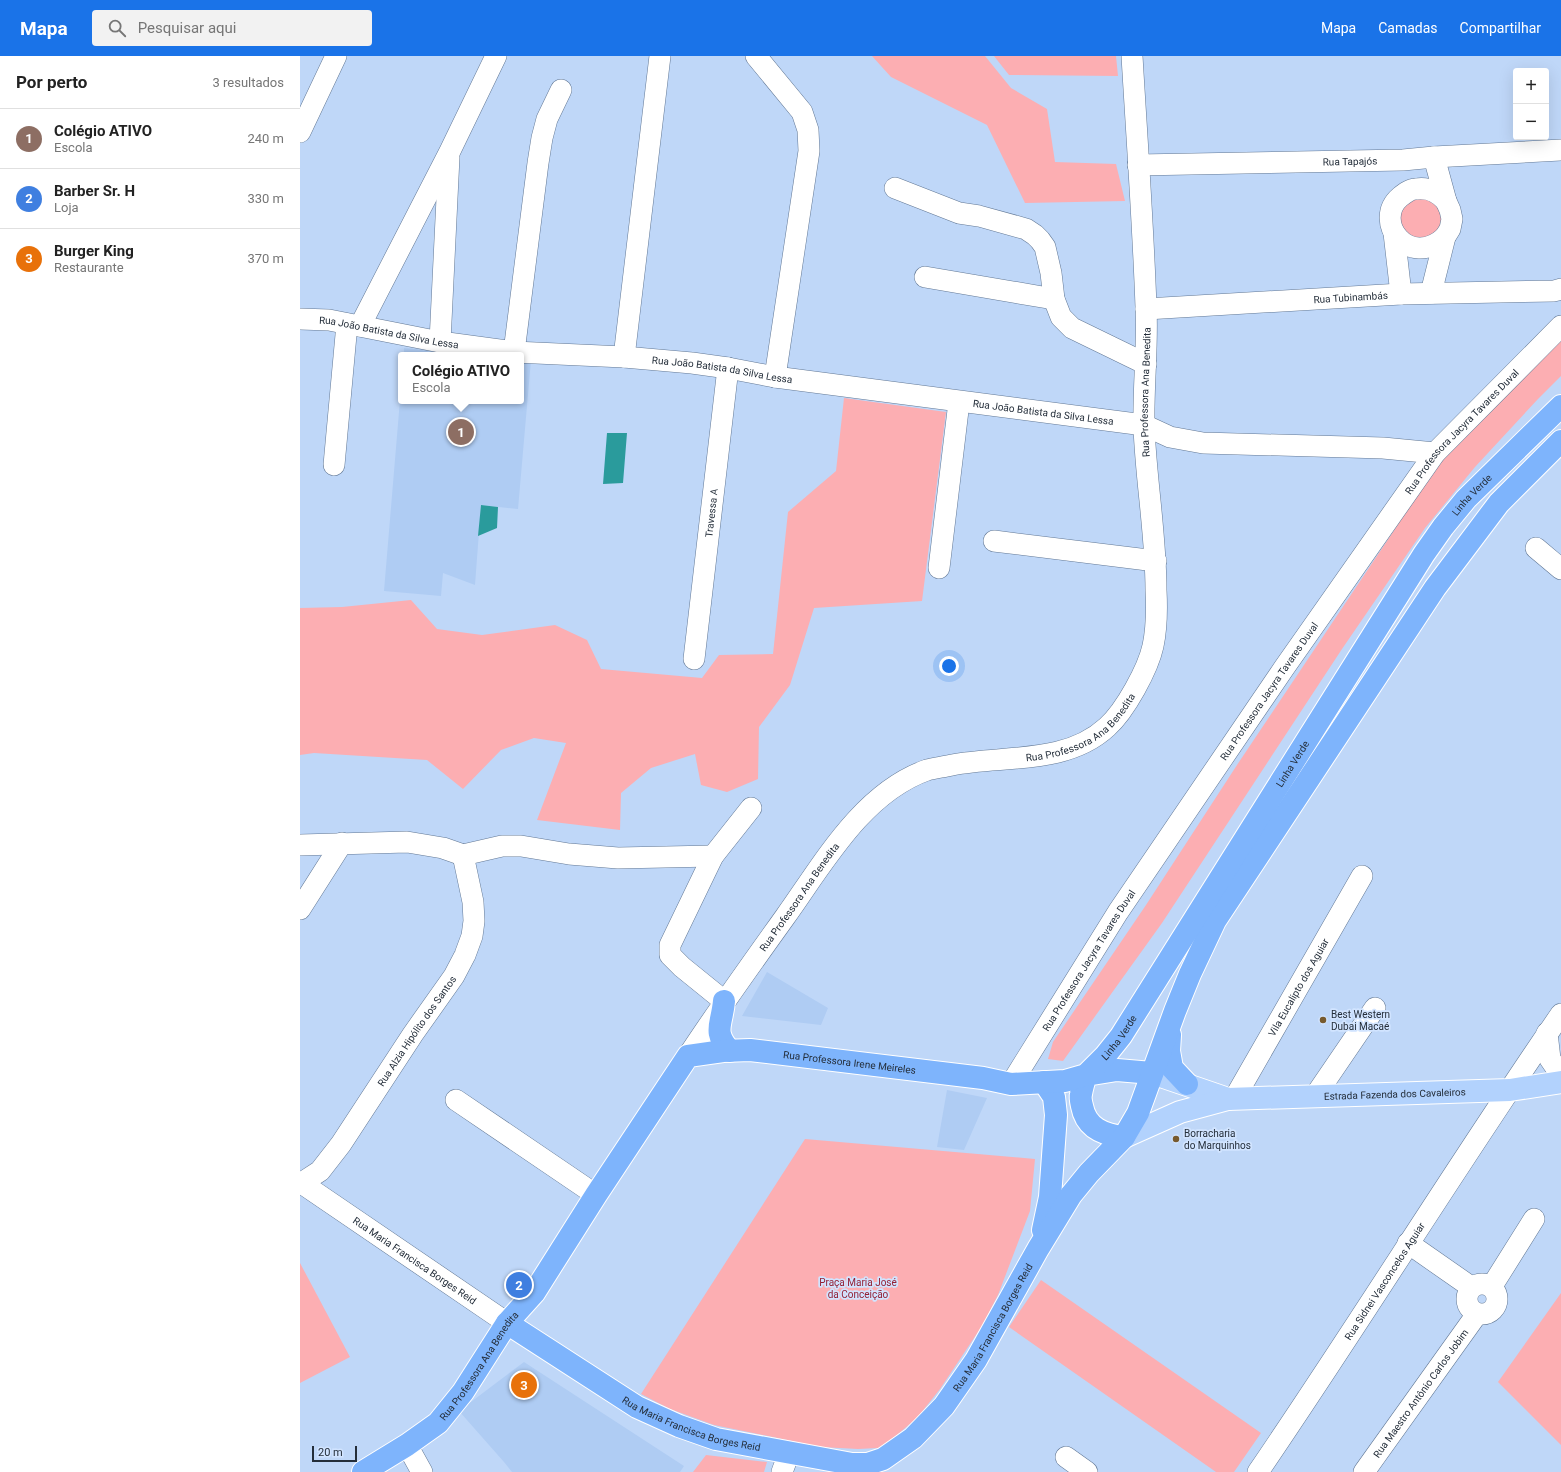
<!DOCTYPE html>
<html lang="pt">
<meta charset="utf-8">
<style>
:root{--surface:#fff;--page:#f2f2f2;--text:#222;--muted:#767676;--line:#e0e0e0;--accent:#1a73e8}
body{margin:0;font-family:Roboto,sans-serif;background:var(--page);color:var(--text)}
.controls{position:absolute;right:12px;top:12px;display:grid;overflow:hidden;border-radius:4px;box-shadow:0 4px 16px #0002}
.controls button{width:36px;height:36px;display:grid;place-items:center;padding:0;border:0;border-bottom:1px solid var(--line);background:var(--surface);color:var(--text);font:20px sans-serif}
.scale{position:absolute;left:12px;bottom:10px;width:45px;box-sizing:border-box;padding-left:4px;border:2px solid #242e3a;border-top:0;font-size:11px;line-height:14px;white-space:nowrap;color:#242e3a;-webkit-text-stroke:3px #d1e4ff;paint-order:stroke}
.you{position:absolute;left:649px;top:610px;width:14px;height:14px;margin:-10px;border:3px solid #fff;border-radius:50%;background:#1a73e8;box-shadow:0 0 0 6px #1a73e833}
.badge{display:grid;place-items:center;width:26px;height:26px;border-radius:50%;background:var(--accent);color:#fff;font-size:13px;font-weight:700}
.pin{position:absolute;translate:-50% -50%;border:2px solid #fff;box-shadow:0 1px 4px #0006}
.popup{position:absolute;left:98px;top:296px;width:126px;height:52px;box-sizing:border-box;display:grid;place-content:center;border-radius:4px;background:var(--surface);filter:drop-shadow(0 1px 3px #0005);font-size:13px;white-space:nowrap;color:var(--muted)}
.popup b{font-size:15px;color:var(--text)}
.popup::after{content:'';position:absolute;left:50%;top:100%;margin-left:-8px;border:8px solid transparent;border-top-color:var(--surface)}
.list{margin:0;padding:0;list-style:none}
h2{display:flex;justify-content:space-between;align-items:center;height:52px;margin:0;padding:0 16px;font-size:17px}
h2 small{font-size:13px;font-weight:400;color:var(--muted)}
.list li{display:grid;grid-template-columns:26px 1fr auto;gap:12px;align-items:center;box-sizing:border-box;height:60px;padding:0 16px;border-top:1px solid var(--line)}
.list b{display:block;font-size:15px;white-space:nowrap}
.list p{margin:0;font-size:13px;white-space:nowrap;color:var(--muted)}
.list em{font-size:13px;font-style:normal;color:var(--muted)}
.icon{flex:none;width:22px;height:22px;fill:none;stroke:currentColor;stroke-width:2;stroke-linecap:round;stroke-linejoin:round}
.map{position:relative;flex:none;width:1261px;height:1416px;overflow:hidden}
header{display:flex;align-items:center;gap:24px;box-sizing:border-box;height:56px;padding:0 20px;background:var(--accent);color:#fff}
header strong{font-size:19px}
nav{display:flex;gap:22px;margin-inline-start:auto;font-size:14px}
.search{width:280px;height:36px;background:var(--page);display:flex;align-items:center;gap:10px;box-sizing:border-box;padding:0 14px;border-radius:4px;color:var(--muted);font-size:15px}
main{display:flex}
aside{flex:1;background:var(--surface)}
.map>svg:first-child{display:block}
.built{fill:#afccf3}
.green{fill:#fcaeb2}
.water{fill:#2a9b9c}
.lines{fill:none;stroke-linecap:round;stroke-linejoin:round}
.minor-casing{stroke:#627895;stroke-width:22}
.major-casing{stroke:#fff;stroke-width:24}
.highway-casing{stroke:#fff;stroke-width:24}
.minor{stroke:#fff;stroke-width:21}
.major{stroke:#b2d2fd;stroke-width:22}
.highway{stroke:#7eb4fc;stroke-width:22}
.poi-dot{fill:#775a2e;stroke:#d1e4ff;stroke-width:1.5}
.labels{text-anchor:middle;dominant-baseline:central;stroke-width:3.5;stroke-linejoin:round;paint-order:stroke}
.street-label{font-size:10px;fill:#242e3a;stroke:#d1e4ff}
.poi-label{font-size:10px;fill:#242e3a;stroke:#d1e4ff;text-anchor:start}
.park-label{font-size:10px;fill:#942035;stroke:#d1e4ff}
</style>
<header>
<strong>Mapa</strong>
<div class="search"><svg class="icon" aria-label="search" viewBox="0 0 24 24"><circle cx="10" cy="10" r="6"/><path d="M15 15l6 6"/></svg>Pesquisar aqui</div>
<nav><a>Mapa</a><a>Camadas</a><a>Compartilhar</a></nav>
</header>
<main>
<aside>
<h2>Por perto<small>3 resultados</small></h2>
<ul class="list">
<li><span class="badge" style="background:#8d6e63">1</span><div><b>Colégio ATIVO</b><p>Escola</p></div><em>240 m</em></li>
<li><span class="badge" style="background:#3f7fe0">2</span><div><b>Barber Sr. H</b><p>Loja</p></div><em>330 m</em></li>
<li><span class="badge" style="background:#e8710a">3</span><div><b>Burger King</b><p>Restaurante</p></div><em>370 m</em></li>
</ul>
</aside>
<div class="map">
<svg width="1261" height="1416" viewBox="0 0 1261 1416">
<rect width="100%" height="100%" fill="#bfd7f8"/>
<path class="built" d="M 104,292 L 180,299 L 104,299 Z
M 221,303 L 231,304 L 218,453 L 181,449 L 175,529 L 143,517 L 141,540 L 84,535 L 101,332 L 101,345 L 221,345 Z
M 467,916 L 528,952 L 521,969 L 442,960 Z
M 647,1034 L 687,1042 L 664,1094 L 637,1091 Z
M 224,1306 L 384,1410 L 380,1416 L 212,1416 L 204,1406 L 159,1355 Z"/>
<path class="green" d="M 572,0 L 685,0 L 711,32 L 747,53 L 755,106 L 816,108 L 825,145 L 725,147 L 687,69 L 591,21 Z
M 694,0 L 816,0 L 818,20 L 709,19 Z
M 1118,140 L 1139,148 L 1143,171 L 1123,186 L 1102,175 C 1099,152 1100,154 1118,140 Z
M 1261,281 L 1261,320 L 1238,343 L 1175,411 L 1125,472 L 1042,593 L 862,867 L 763,1005 L 748,1003 L 753,986 L 846,849 L 937,709 L 1095,473 L 1144,394 Z
M 544,342 L 646,356 L 622,545 L 514,552 L 490,629 L 459,671 L 458,723 L 427,736 L 401,729 L 395,698 L 351,712 L 321,737 L 320,774 L 237,764 L 266,687 L 234,682 L 201,694 L 163,733 L 127,704 L 14,697 L 0,699 L 0,552 L 42,551 L 111,544 L 137,573 L 182,579 L 255,569 L 287,584 L 301,613 L 402,622 L 419,599 L 473,598 L 488,456 L 536,415 Z
M 505,1083 L 735,1103 L 730,1155 L 698,1239 L 682,1270 L 640,1333 L 617,1362 L 592,1383 L 578,1392 L 558,1393 L 521,1391 L 414,1369 L 370,1353 L 341,1338 Z
M 0,1207 L 50,1301 L 0,1327 Z
M 741,1224 L 961,1377 L 934,1416 L 916,1416 L 709,1271 Z
M 1261,1237 L 1261,1389 L 1198,1326 Z
M 406,1399 L 467,1406 L 464,1416 L 393,1416 Z"/>
<path class="water" d="M 307,377 L 327,377 L 323,427 L 303,428 Z
M 181,449 L 198,451 L 197,472 L 178,480 Z"/>
<g class="lines">
<g class="minor-casing">
<g id="minor">
<path d="M 456,0 L 502,56 L 508,74 L 509,95 L 475,321"/>
<path d="M 0,76 L 36,0"/>
<path id="s1" d="M 838,109 L 1103,104 L 1134,101 L 1261,94"/>
<path d="M 595,132 L 659,157 L 679,160 L 726,173 L 735,179 L 740,184 L 745,191 L 751,217 L 754,243 L 761,261 L 772,272 L 846,308"/>
<path d="M 1094,177 L 1101,238"/>
<path d="M 1145,181 C 1109,214 1072,165 1100,141 C 1105,137 1110,133 1116,133 C 1129,131 1138,136 1146,145"/>
<path d="M 625,221 L 754,243"/>
<path d="M 1131,237 L 1145,181 L 1150,173 L 1152,163 L 1150,154 L 1146,145 L 1134,101"/>
<path id="s2" d="M 846,253 L 1101,238 L 1254,235 L 1261,233"/>
<path id="s3" d="M 0,263 L 29,264 L 140,286 L 214,296 L 324,301 L 392,307 L 428,312 L 475,321 L 844,369 L 870,381 L 903,387 L 1083,392 L 1135,397"/>
<path d="M 60,270 L 150,95 L 196,0"/>
<path d="M 140,286 L 149,101"/>
<path d="M 214,296 L 238,107 L 242,82 L 247,63 L 261,34"/>
<path d="M 324,301 L 360,0"/>
<path d="M 34,409 L 47,268"/>
<path d="M 694,485 L 856,505"/>
<path d="M 1236,492 L 1261,513"/>
<path d="M 639,512 L 659,346"/>
<path id="s4" d="M 394,603 L 428,312"/>
<path d="M 0,789 L 107,786 L 143,792 L 163,799 L 202,790 L 221,790 L 269,798 L 318,802 L 413,800"/>
<path d="M 0,853 L 42,787"/>
<path d="M 424,945 L 382,911 L 370,899 L 370,889 L 413,800 L 451,752"/>
<path d="M 1247,977 L 1250,1003 L 1261,1019"/>
<path id="s5" d="M 388,1000 C 419,953 452,907 485,861 C 523,808 562,737 627,714 C 635,712 643,711 652,709 C 703,699 766,709 807,671 C 825,655 848,613 853,590 C 857,571 857,553 856,534 C 856,479 846,425 844,371 C 843,331 848,291 846,251 C 843,167 837,84 832,0"/>
<path id="s6" d="M 711,1028 L 818,856 L 984,612 L 1135,397 L 1261,270"/>
<path d="M 1015,1040 L 1075,952"/>
<path id="s7" d="M 934,1043 L 1062,820"/>
<path d="M 156,1044 L 296,1139"/>
<path id="s8" d="M 0,1126 L 207,1267"/>
<path id="s9" d="M 0,1128 L 20,1115 L 41,1088 L 113,978 L 154,920 L 165,899 L 172,880 L 174,865 L 173,846 L 163,799"/>
<path d="M 1108,1187 L 1171,1231"/>
<circle cx="1182" cy="1243" r="15"/>
<path d="M 1192,1230 L 1234,1163"/>
<path d="M 107,1389 L 122,1416"/>
<path d="M 766,1401 L 787,1416"/>
<path d="M 482,1416 L 489,1397"/>
<path id="s10" d="M 958,1416 C 1061,1265 1157,1109 1261,958"/>
<path id="s11" d="M 1064,1416 L 1177,1258"/>
</g>
</g>
<g class="major-casing">
<g id="major">
<path d="M 852,1017 L 928,1043"/>
<path id="s12" d="M 824,1081 L 880,1056 L 928,1043 L 1210,1034 L 1261,1026"/>
</g>
</g>
<g class="highway-casing">
<g id="highway">
<path d="M 424,945 C 422,969 412,975 430,995"/>
<path d="M 870,979 L 869,995 L 872,1012 L 887,1028"/>
<path d="M 824,1081 C 804,1079 786,1072 782,1050 C 781,1046 780,1042 781,1038 C 782,1032 784,1025 786,1019 L 817,1014 L 852,1017"/>
<path d="M 743,1174 L 750,1141 L 756,1059 L 754,1041 L 744,1026"/>
<path id="s13" d="M 207,1267 L 337,1351 L 379,1370 L 416,1383 L 552,1408 L 568,1408 L 583,1403 L 613,1382 L 644,1350 L 676,1304 L 738,1193 L 771,1139 L 789,1117 L 824,1081 L 838,1057 L 875,955 L 890,918 L 915,865 L 1135,532 L 1199,447 L 1261,385"/>
<path id="s14" d="M 63,1416 L 107,1389 L 138,1367 L 163,1336 L 207,1267 L 234,1237 L 296,1139 L 388,1000 L 423,995 L 450,994 L 683,1022 L 711,1028 L 765,1025 L 786,1019 L 805,1000 L 821,980 L 1124,498 L 1143,471 L 1166,443 L 1261,350"/>
</g>
</g>
<use href="#minor" class="minor"/>
<use href="#major" class="major"/>
<use href="#highway" class="highway"/>
</g>
<g class="poi-dot">
<circle cx="1023" cy="964" r="4"/>
<circle cx="876" cy="1083" r="4"/>
</g>
<g class="labels">
<g class="street-label">
<text stroke="none"><textPath href="#s1" startOffset="212">Rua Tapajós</textPath></text>
<text stroke="none"><textPath href="#s2" startOffset="205">Rua Tubinambás</textPath></text>
<text stroke="none"><textPath href="#s3" startOffset="90">Rua João Batista da Silva Lessa</textPath></text>
<text stroke="none"><textPath href="#s3" startOffset="426">Rua João Batista da Silva Lessa</textPath></text>
<text stroke="none"><textPath href="#s5" startOffset="914">Rua Professora Ana Benedita</textPath></text>
<text stroke="none"><textPath href="#s3" startOffset="750">Rua João Batista da Silva Lessa</textPath></text>
<text stroke="none"><textPath href="#s6" startOffset="794">Rua Professora Jacyra Tavares Duval</textPath></text>
<text stroke="none"><textPath href="#s14" startOffset="1634">Linha Verde</textPath></text>
<text stroke="none"><textPath href="#s4" startOffset="147">Travessa A</textPath></text>
<text stroke="none"><textPath href="#s6" startOffset="470">Rua Professora Jacyra Tavares Duval</textPath></text>
<text stroke="none"><textPath href="#s5" startOffset="542">Rua Professora Ana Benedita</textPath></text>
<text stroke="none"><textPath href="#s14" startOffset="1310">Linha Verde</textPath></text>
<text stroke="none"><textPath href="#s5" startOffset="194">Rua Professora Ana Benedita</textPath></text>
<text stroke="none"><textPath href="#s6" startOffset="146">Rua Professora Jacyra Tavares Duval</textPath></text>
<text stroke="none"><textPath href="#s7" startOffset="129">Vila Eucalipto dos Aguiar</textPath></text>
<text stroke="none"><textPath href="#s9" startOffset="194">Rua Alzia Hipólito dos Santos</textPath></text>
<text stroke="none"><textPath href="#s14" startOffset="986">Linha Verde</textPath></text>
<text stroke="none"><textPath href="#s14" startOffset="697">Rua Professora Irene Meireles</textPath></text>
<text stroke="none"><textPath href="#s12" startOffset="278">Estrada Fazenda dos Cavaleiros</textPath></text>
<text stroke="none"><textPath href="#s8" startOffset="139">Rua Maria Francisca Borges Reid</textPath></text>
<text stroke="none"><textPath href="#s10" startOffset="229">Rua Sidnei Vasconcelos Aguiar</textPath></text>
<text stroke="none"><textPath href="#s13" startOffset="584">Rua Maria Francisca Borges Reid</textPath></text>
<text stroke="none"><textPath href="#s14" startOffset="160">Rua Professora Ana Benedita</textPath></text>
<text stroke="none"><textPath href="#s11" startOffset="97">Rua Maestro Antônio Carlos Jobim</textPath></text>
<text stroke="none"><textPath href="#s13" startOffset="212">Rua Maria Francisca Borges Reid</textPath></text>
</g>
<g class="poi-label">
<text x="1031" y="958">Best Western<tspan x="1031" dy="12">Dubai Macaé</tspan></text>
<text x="884" y="1077">Borracharia<tspan x="884" dy="12">do Marquinhos</tspan></text>
</g>
<g class="park-label">
<text x="558" y="1226">Praça Maria José<tspan x="558" dy="12">da Conceição</tspan></text>
</g>
</g>
</svg>
<div class="controls">
<button>+</button>
<button>−</button>
</div>
<div class="scale">20 m</div>
<div class="you"></div>
<div class="pin badge" style="left:161px;top:376px;background:#8d6e63">1</div>
<div class="popup"><b>Colégio ATIVO</b>Escola</div>
<div class="pin badge" style="left:219px;top:1229px;background:#3f7fe0">2</div>
<div class="pin badge" style="left:224px;top:1329px;background:#e8710a">3</div>
</div>
</main>
